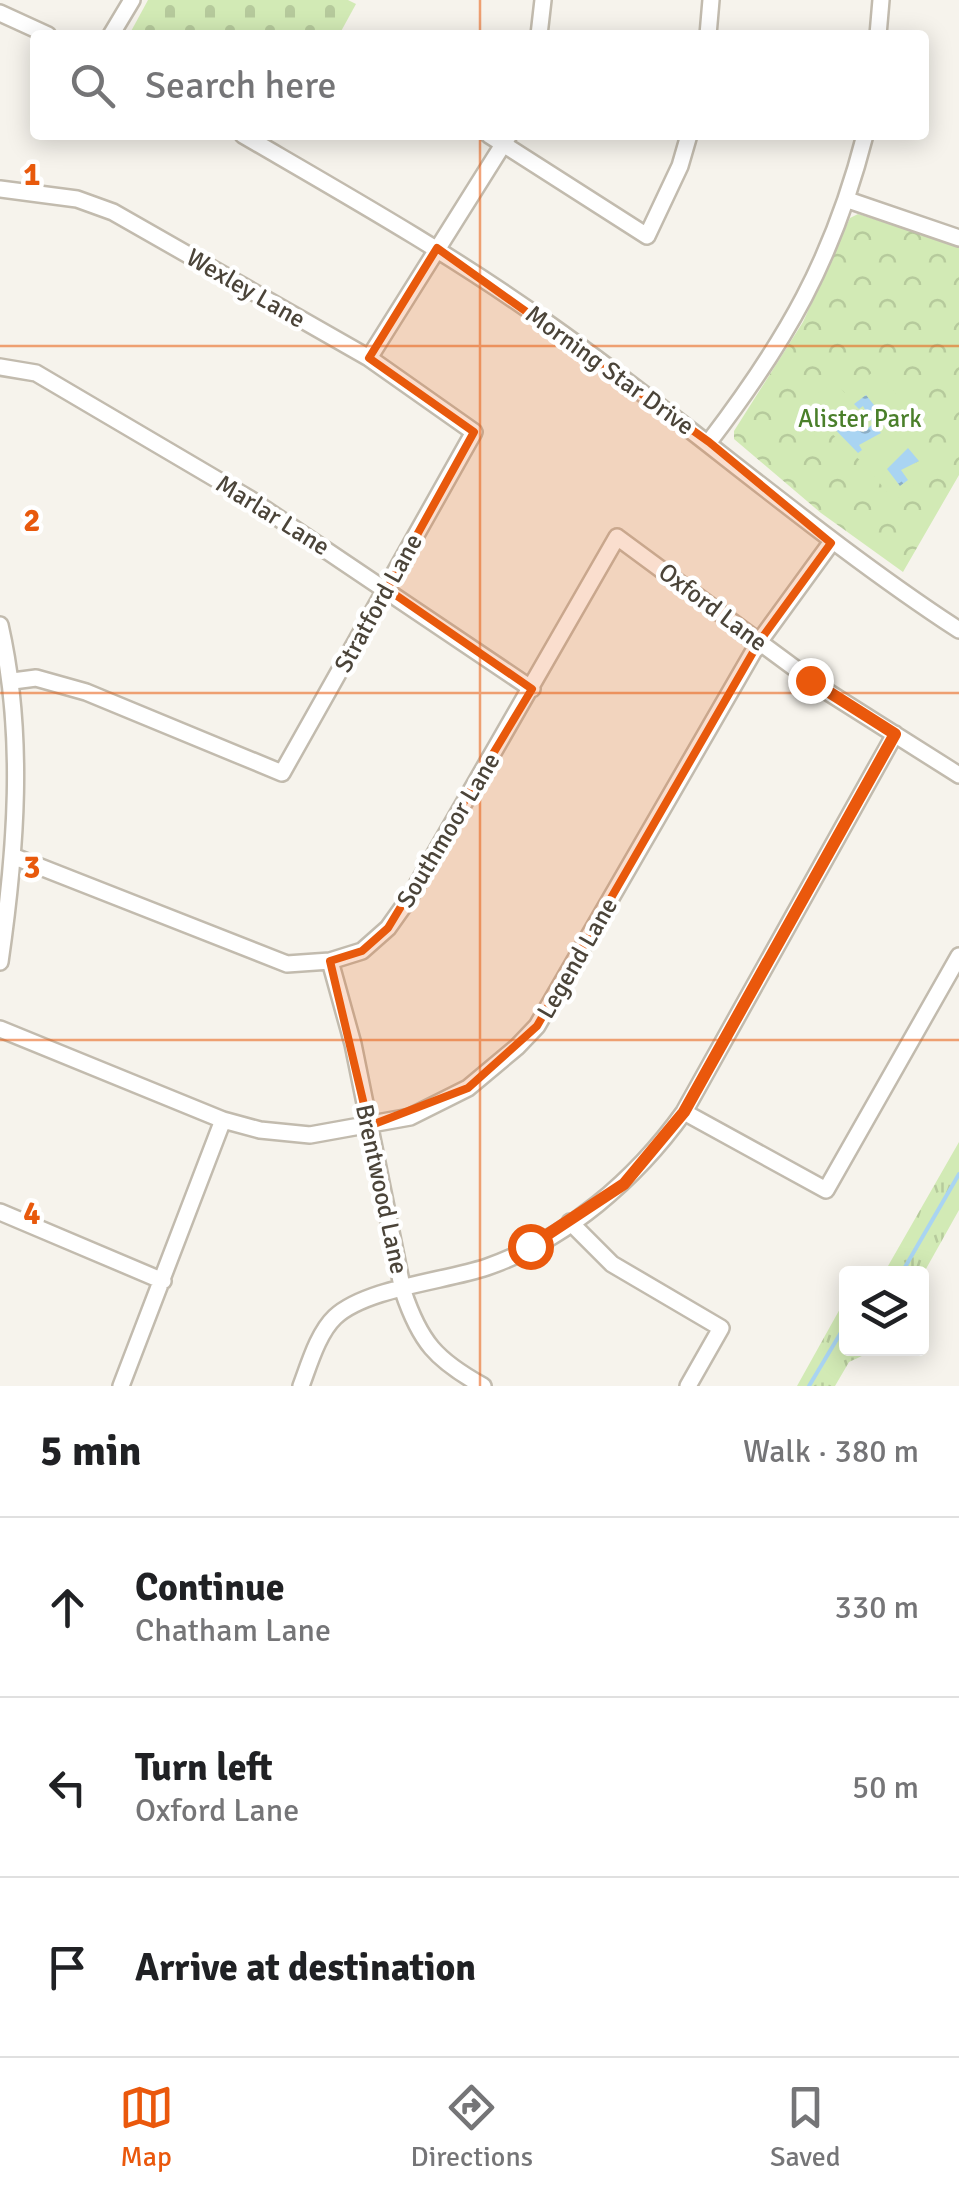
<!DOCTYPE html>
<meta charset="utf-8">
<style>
:root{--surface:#fff;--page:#f2f2f2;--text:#202124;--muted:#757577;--line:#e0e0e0;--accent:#ea580c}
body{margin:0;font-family:Signika,sans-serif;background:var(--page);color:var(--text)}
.controls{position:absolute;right:30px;bottom:30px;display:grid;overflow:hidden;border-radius:10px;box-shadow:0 5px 25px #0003}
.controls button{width:90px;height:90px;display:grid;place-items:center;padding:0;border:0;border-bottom:2px solid var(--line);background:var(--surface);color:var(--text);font:50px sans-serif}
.stop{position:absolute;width:30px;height:30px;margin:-22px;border:8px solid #ea580c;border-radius:50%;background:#fff}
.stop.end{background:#ea580c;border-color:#fff;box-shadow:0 2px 10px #0008}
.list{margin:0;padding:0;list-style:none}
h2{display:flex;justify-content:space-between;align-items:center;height:130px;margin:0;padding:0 40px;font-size:42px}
h2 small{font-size:32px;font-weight:400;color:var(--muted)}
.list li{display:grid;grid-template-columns:65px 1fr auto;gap:30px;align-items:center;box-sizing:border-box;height:180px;padding:0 40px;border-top:2px solid var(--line)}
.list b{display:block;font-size:38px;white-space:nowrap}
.list p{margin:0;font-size:32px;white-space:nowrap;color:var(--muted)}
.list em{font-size:32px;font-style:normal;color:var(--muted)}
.icon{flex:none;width:55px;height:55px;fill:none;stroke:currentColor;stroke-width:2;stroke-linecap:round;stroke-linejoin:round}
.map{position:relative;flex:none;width:959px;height:1386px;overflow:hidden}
.search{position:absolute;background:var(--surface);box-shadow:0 5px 25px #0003;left:30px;right:30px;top:30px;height:110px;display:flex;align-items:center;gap:25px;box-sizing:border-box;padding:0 35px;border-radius:10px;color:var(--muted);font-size:38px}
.sheet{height:670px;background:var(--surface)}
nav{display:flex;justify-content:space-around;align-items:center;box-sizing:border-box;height:140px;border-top:2px solid var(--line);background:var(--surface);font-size:28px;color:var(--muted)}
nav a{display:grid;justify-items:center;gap:5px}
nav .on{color:var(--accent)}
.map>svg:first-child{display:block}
.grass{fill:url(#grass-tufts)}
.cemetery{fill:url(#cemetery-stones)}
.park{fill:url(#park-crowns)}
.pitch{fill:#d2eab5}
.water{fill:url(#water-ripples)}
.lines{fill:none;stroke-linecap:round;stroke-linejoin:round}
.stream{stroke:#a9d4f2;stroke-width:4}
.minor-casing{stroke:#c2bbae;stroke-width:20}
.minor{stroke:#fff;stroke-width:15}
.route{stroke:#ea580c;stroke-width:12}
.marked{fill:#e8590c;fill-opacity:0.2;stroke:#e8590c;stroke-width:8;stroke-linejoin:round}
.grid{fill:none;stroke:#e8590c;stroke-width:2.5;stroke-opacity:0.55}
.labels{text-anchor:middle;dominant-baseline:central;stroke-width:9;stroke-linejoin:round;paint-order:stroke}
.street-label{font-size:25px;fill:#4b4439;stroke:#fff}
.park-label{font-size:25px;fill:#4a7f2a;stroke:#fff}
.grid-label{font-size:32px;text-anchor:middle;font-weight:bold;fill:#e8590c;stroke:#fff;stroke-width:9;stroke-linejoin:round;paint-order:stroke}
</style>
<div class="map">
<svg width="959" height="1386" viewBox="0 0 959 1386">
<defs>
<pattern id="grass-tufts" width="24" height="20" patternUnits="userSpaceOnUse" patternTransform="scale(2.5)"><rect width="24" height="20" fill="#d2eab5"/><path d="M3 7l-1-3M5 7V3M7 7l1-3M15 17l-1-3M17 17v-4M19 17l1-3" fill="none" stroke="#b6ca9c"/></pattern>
<pattern id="cemetery-stones" width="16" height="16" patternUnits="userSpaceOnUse" patternTransform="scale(2.5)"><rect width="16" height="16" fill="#d2eab5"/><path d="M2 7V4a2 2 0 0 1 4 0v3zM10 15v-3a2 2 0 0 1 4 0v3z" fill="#b6ca9c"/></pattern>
<pattern id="park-crowns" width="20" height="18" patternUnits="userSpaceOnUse" patternTransform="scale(2.5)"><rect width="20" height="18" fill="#d2eab5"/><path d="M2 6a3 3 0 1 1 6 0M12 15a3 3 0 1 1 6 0" fill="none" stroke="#b6ca9c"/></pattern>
<pattern id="water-ripples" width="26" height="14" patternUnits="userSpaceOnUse" patternTransform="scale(2.5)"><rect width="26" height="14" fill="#a9d4f2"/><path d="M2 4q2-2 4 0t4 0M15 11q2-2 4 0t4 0" fill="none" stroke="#8caec5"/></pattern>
</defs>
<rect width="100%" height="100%" fill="#f6f3ec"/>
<path class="grass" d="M 959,1142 L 959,1210 L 922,1276 L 884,1273 Z
M 846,1298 L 846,1348 L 877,1349 L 849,1362 L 835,1386 L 797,1386 Z"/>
<path class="cemetery" d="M 148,0 L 348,0 L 356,4 L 339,35 L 129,35 Z"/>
<path class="park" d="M 858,214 L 959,246 L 959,475 L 903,572 L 821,513 L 734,439 L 734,431 L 803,322 L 850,218 Z"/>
<path class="pitch" d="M 877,369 L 917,420 L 913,426 L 940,456 L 921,475 L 923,479 L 894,501 L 867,467 L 827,429 L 820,438 L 799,430 L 795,411 L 834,381 L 845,393 Z"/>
<path class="water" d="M 866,395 L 882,415 L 878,419 L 882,425 L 877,428 L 881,433 L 859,445 L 862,450 L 858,453 L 822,416 L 837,409 L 843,418 L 834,419 L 847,431 L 854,421 L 863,432 L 873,424 L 863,406 L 859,409 L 854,404 Z
M 908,448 L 919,461 L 901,470 L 908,480 L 900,486 L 887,469 Z"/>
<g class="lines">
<path class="stream" d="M 901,1274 L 959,1174
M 809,1386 L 846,1324"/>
<g class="minor-casing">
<path id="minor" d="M 0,13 L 48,35
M 111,35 L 132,0
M 539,35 L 543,0
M 708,35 L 711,0
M 878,35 L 881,0
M 243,135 C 346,195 449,253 546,322 C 687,421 815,536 959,630
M 489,135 L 647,236 L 680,166 L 689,135
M 0,189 L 77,199 L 113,212 L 369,358 L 474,432 L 282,773 L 86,692 L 36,678 L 13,681
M 848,200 L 959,238
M 369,358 L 509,135
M 0,367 L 36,373 L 250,499 L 532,689
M 709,442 C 786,341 833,260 865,135
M 0,625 C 25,735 16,851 0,962
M 15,857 L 287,964 L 330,961 L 362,951 L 388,928 L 410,897 L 617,537 L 823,689 L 959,775
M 330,961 L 353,1044 L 403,1291 C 420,1342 436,1360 483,1386
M 0,1029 L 223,1120 L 260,1130 L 310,1135 L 410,1117 L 468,1088 L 517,1047 L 537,1026 L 759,642 L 831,543
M 684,1112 L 826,1190 L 959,956
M 0,1212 L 163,1281
M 570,1222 L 612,1264 L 721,1328 L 688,1386
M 121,1386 L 223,1120
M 301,1386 C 309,1365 318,1333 335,1317 C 366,1288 446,1281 487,1267 C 567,1239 636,1179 684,1112 L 895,734"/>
</g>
<use href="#minor" class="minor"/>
</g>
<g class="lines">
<path class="route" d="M 530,1246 L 624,1184 L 684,1112 L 895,734 L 810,680"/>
</g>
<path class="marked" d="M 437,248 L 709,442 L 831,543 L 759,642 L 537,1026 L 468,1088 L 369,1126 L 330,961 L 362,951 L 388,928 L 532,689 L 387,589 L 474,432 L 369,358 Z"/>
<path class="grid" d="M 480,0 L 480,35M 480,135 L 480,1386M 0,346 L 959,346M 0,693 L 959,693M 0,1040 L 959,1040"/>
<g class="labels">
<g class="street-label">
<text transform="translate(246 288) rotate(30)">Wexley Lane</text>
<text transform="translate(610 370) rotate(36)">Morning Star Drive</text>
<text transform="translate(273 515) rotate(32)">Marlar Lane</text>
<text transform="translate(378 603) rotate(-61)">Stratford Lane</text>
<text transform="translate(713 607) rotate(37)">Oxford Lane</text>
<text transform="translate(448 830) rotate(-59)">Southmoor Lane</text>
<text transform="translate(577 958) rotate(-60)">Legend Lane</text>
<text transform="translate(382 1189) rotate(78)">Brentwood Lane</text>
</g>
<g class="park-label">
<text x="860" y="418">Alister Park</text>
</g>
</g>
<g class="grid-label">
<text x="32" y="185">1</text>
<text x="32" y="531">2</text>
<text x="32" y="878">3</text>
<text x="32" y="1224">4</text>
</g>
</svg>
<div class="controls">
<button><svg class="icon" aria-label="layers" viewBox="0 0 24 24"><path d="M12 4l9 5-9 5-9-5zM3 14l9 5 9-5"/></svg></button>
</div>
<div class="stop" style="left:530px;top:1246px"></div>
<div class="stop end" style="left:810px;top:680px"></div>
<div class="search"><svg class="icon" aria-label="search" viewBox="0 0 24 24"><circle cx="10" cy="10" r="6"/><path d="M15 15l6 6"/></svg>Search here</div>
</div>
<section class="sheet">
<h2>5 min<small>Walk · 380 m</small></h2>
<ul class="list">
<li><svg class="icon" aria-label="ahead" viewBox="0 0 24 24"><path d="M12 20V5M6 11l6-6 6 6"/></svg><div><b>Continue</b><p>Chatham Lane</p></div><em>330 m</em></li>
<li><svg class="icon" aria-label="left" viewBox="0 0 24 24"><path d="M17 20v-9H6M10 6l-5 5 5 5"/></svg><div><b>Turn left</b><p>Oxford Lane</p></div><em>50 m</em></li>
<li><svg class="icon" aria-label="arrive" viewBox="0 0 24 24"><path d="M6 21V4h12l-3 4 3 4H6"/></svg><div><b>Arrive at destination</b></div></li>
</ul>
</section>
<nav>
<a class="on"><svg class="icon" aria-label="map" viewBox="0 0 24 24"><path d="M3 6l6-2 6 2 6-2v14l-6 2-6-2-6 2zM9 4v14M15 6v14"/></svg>Map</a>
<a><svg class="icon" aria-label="directions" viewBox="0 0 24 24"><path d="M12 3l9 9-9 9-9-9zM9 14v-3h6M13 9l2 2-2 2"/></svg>Directions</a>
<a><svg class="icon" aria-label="saved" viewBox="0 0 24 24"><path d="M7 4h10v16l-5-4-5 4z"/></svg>Saved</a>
</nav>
